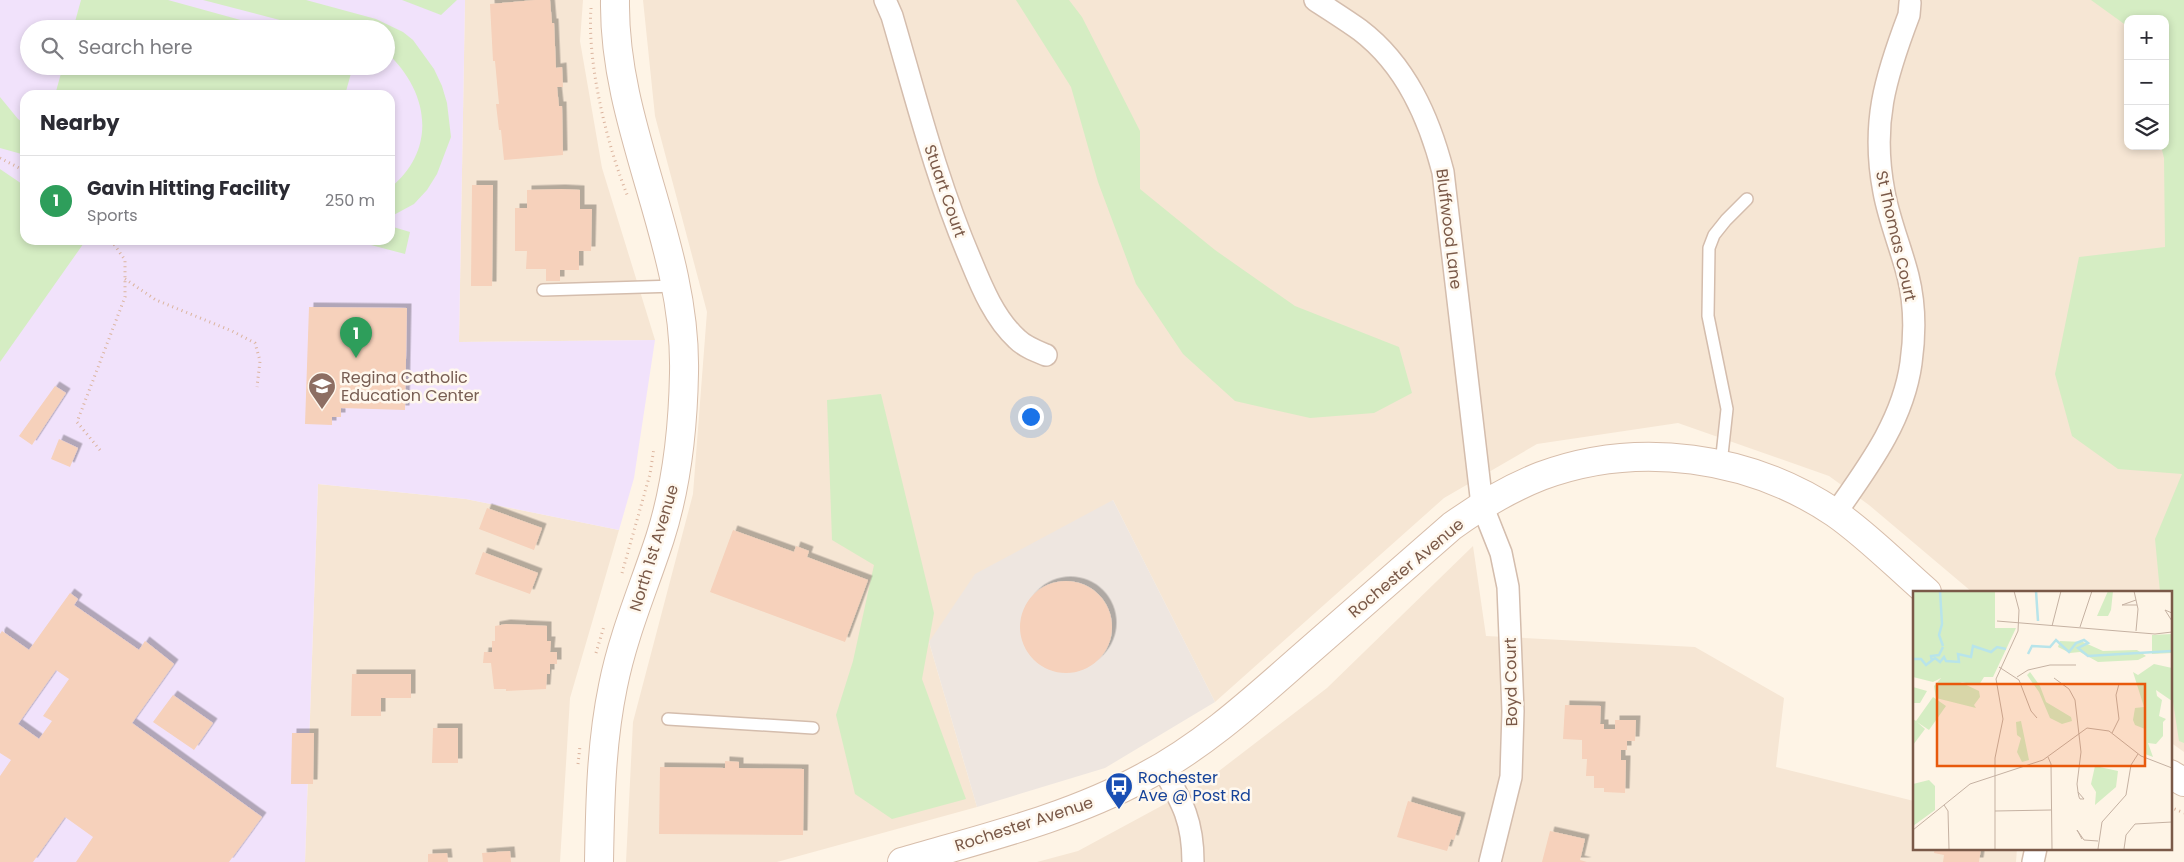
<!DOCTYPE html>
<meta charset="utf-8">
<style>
:root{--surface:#fff;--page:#f2f2f3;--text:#2b2b33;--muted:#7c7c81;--line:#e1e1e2;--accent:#b45309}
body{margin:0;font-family:Poppins,sans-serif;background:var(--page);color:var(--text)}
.controls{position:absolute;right:15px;top:15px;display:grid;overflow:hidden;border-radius:10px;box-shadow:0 2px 8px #0003}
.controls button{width:45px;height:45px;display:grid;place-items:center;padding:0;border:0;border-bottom:1px solid var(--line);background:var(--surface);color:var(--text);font:25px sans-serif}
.you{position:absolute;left:1030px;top:416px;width:18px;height:18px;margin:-12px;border:4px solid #fff;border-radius:50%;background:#1a73e8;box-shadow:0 0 0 8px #1a73e833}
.badge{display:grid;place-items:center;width:32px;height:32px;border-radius:50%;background:var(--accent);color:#fff;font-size:16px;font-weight:700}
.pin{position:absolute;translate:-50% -41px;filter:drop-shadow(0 1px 2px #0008)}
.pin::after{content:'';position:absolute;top:26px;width:18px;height:15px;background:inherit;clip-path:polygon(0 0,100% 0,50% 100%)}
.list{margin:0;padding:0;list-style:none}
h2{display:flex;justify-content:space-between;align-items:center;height:65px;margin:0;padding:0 20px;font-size:21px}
h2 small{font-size:16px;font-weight:400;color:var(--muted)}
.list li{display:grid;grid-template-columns:32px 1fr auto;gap:15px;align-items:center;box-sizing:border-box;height:90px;padding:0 20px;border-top:1px solid var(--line)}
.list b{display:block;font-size:19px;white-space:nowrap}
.list p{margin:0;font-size:16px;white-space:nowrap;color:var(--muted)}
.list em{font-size:16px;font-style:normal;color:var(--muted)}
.icon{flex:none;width:28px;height:28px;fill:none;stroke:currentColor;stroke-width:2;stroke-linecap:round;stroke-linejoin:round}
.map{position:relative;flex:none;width:2184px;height:862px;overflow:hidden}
.search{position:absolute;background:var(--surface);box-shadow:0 2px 8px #0003;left:20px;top:20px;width:375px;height:55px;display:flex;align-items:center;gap:12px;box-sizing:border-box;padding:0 18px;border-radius:28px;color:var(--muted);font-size:19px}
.panel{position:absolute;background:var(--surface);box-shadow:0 2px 8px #0003;left:20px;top:90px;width:375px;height:155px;border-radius:15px}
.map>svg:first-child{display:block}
.residential{fill:#f6e6d4;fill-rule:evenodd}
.industrial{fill:#eee6e0}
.education{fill:#f1e2fb;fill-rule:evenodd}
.green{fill:#d5edc3}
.building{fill:#f6d1bb;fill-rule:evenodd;filter:url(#shadow)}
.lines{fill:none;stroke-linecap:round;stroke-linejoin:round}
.service-casing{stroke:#d4bdad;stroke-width:14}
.minor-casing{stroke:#d4bdad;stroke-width:24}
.secondary-casing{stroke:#d7bdaa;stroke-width:30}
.path{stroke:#dbb49e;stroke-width:3;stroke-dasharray:1 4;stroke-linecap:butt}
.service{stroke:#fff;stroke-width:11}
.minor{stroke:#fff;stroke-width:21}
.secondary{stroke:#fff;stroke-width:28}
.labels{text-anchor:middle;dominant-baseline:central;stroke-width:5;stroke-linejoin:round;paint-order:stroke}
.street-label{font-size:16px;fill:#7a5948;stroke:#fff8ee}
.education-label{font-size:16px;fill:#785e54;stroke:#fff8ee;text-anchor:start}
.transit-label{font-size:16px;fill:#164399;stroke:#fff8ee;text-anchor:start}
.inset-river{fill:none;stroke:#b8e4ea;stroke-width:2.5}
.inset-road{fill:none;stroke:#c5b1a2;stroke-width:1}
.view{fill:#e8590c;fill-opacity:0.15;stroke:#e8590c;stroke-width:2.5}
.inset-edge{fill:none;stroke:#7a5948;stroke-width:2.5}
</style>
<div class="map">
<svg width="2184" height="862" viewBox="0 0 2184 862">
<defs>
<filter id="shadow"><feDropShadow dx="4.5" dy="-4.5" stdDeviation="0" flood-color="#0004"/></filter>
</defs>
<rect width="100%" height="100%" fill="#fef4e6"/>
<path class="residential" d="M 465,0 L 583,0 L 580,41 L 602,168 L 655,340 L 459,342 Z
M 643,0 L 2184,0 L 2184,752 L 2170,742 L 2170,592 L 1972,592 L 1869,505 L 1829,476 L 1678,423 L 1537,444 L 1444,498 L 1215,702 L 1113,500 L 929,642 L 977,807 L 777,862 L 626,862 L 633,722 L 693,494 L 707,312 L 655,116 ZM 2128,19 L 2165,19 L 2165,146 L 2128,146 Z
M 318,484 L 466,499 L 619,530 L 570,698 L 560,862 L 305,862 Z
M 1473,546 L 1486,636 L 1695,647 L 1784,698 L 1776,767 L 1914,801 L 1914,848 L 2017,848 L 2016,862 L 1037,862 L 1078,851 L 1202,784 L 1327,688 Z"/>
<path class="industrial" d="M 1113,500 L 1215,702 L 1105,768 L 977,807 L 929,642 L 975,574 Z"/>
<path class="education" d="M 0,0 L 465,0 L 459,342 L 655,340 L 634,478 L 619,530 L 466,499 L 318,484 L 305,862 L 0,862 ZM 29,29 L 386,29 L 386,66 L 29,66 ZM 25,95 L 390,95 L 390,240 L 25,240 Z"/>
<path class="green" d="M 81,0 L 168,0 L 273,29 L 73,29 Z
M 203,0 L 306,0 L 376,19 L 403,32 L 413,40 L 434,69 L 442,86 L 447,103 L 451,137 L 437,174 L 427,190 L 414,204 L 390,217 L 390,188 C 438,149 429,91 386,52 L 386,29 L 314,29 Z
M 402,0 L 457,0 L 441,15 Z
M 1016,0 L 1069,0 L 1082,17 L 1140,131 L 1140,189 L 1215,250 L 1295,306 L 1399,347 L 1412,393 L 1374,413 L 1310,418 L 1235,401 L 1183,354 L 1136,284 L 1098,182 L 1071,87 Z
M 2091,0 L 2184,0 L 2184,743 L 2179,741 L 2170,682 L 2170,592 L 2160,592 L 2155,539 L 2182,474 L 2118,469 L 2072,436 L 2055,374 L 2079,257 L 2165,247 L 2164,158 L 2161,146 L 2165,146 L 2165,19 L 2128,19 L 2128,29 L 2127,26 Z
M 63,66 L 353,66 L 345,95 L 55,95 Z
M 0,97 L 18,119 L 25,124 L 25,155 L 0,148 Z
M 0,169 L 25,186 L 25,240 L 86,240 L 0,362 Z
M 390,226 L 410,232 L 405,254 L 352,240 L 390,240 Z
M 881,394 L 934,613 L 922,679 L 966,799 L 892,819 L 855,794 L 836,715 L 853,661 L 874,565 L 832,540 L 827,400 Z"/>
<path class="building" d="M 535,0 L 550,0 L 552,23 L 554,23 L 556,68 L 562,67 L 563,87 L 557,87 L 559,106 L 562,106 L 563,155 L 504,160 L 501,130 L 499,130 L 496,104 L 499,104 L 495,61 L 493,61 L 490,4 Z
M 472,185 L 493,185 L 492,286 L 471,286 Z
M 561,189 L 580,190 L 580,209 L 592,209 L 591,251 L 579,251 L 579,270 L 560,270 L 560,281 L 546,281 L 546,269 L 526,269 L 527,251 L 515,251 L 515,208 L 527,208 L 527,190 Z
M 309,307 L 407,308 L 405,410 L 341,408 L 341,417 L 332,417 L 332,425 L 305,424 Z
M 55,386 L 66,393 L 32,445 L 19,436 Z
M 59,439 L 78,448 L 70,467 L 51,459 Z
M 487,508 L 542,528 L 534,550 L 479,529 Z
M 733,530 L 794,552 L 796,546 L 809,551 L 807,557 L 868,580 L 845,642 L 710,592 Z
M 483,552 L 538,573 L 530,594 L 475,574 Z
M1020 627a46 46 0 1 1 92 0a46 46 0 1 1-92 0Z
M 70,593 L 78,599 L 74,605 L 139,650 L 145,641 L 174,664 L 132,723 L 262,817 L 229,862 L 76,862 L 93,837 L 65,817 L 33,862 L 0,862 L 0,776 L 11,760 L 0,753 L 0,634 L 2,631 L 29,650 ZM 56,670 L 69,679 L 43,716 L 52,721 L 39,739 L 18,724 Z
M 506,624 L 547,626 L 547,641 L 551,641 L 550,652 L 557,652 L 557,664 L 550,664 L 550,674 L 547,674 L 546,689 L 506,691 L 506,689 L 494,689 L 491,663 L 483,663 L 484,652 L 492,652 L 492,641 L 495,641 L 495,626 Z
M 352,674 L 411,674 L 411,698 L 381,698 L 381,716 L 351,716 Z
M 173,695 L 213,723 L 194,750 L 153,722 Z
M 1565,705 L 1601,706 L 1600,724 L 1604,724 L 1604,729 L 1615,729 L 1615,720 L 1636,720 L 1635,741 L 1627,741 L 1627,750 L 1621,750 L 1621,760 L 1626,760 L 1625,793 L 1604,792 L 1604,788 L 1594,788 L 1594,776 L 1586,776 L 1587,759 L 1582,759 L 1582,740 L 1563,739 Z
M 433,728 L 458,728 L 458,763 L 432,763 Z
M 292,733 L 314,733 L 313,784 L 291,784 Z
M 725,761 L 739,762 L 739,768 L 804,769 L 803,835 L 659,834 L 660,767 L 725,768 Z
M 1408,801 L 1461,817 L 1454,840 L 1451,839 L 1447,851 L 1397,837 Z
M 1550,831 L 1585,839 L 1580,860 L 1587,862 L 1542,862 Z
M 1935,848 L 1981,848 L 1979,862 L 1943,862 L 1944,855 L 1934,853 Z
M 510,851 L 511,862 L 483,862 L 482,853 Z
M 447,853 L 448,862 L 428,862 L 428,854 Z"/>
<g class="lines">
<g class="service-casing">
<path id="service" d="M 543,290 L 676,286
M 1721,464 L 1727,409 L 1708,316 L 1709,248 L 1714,235 L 1726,220 L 1747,199
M 668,719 L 813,728"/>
</g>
<g class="minor-casing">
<path id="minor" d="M 885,0 L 892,16 C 916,98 937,182 971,261 C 982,288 995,319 1017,339 C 1025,347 1036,351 1046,355
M 1315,0 C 1330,10 1346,20 1360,30 C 1406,65 1429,118 1443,172 L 1482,505 L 1501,553 L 1508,587 L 1513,711 L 1511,777 L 1490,862
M 1835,514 C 1868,467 1903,421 1911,363 C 1915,335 1915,304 1908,276 C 1901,248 1889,220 1884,192 C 1871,124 1885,78 1909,15 L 1910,3
M 1162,767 C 1182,802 1193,820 1193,862
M 2033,862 L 2036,848"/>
</g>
<g class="secondary-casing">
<path id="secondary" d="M 2170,774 L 2184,782
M 599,862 C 600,803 601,744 613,686 C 623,635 644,587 660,538 C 677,485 683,429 684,373 C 687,243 613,129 615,0
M 902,862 C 984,838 1069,818 1144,777 C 1203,746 1251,702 1301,658 C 1351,614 1401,570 1452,526 C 1480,506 1508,489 1541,476 C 1638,440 1750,456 1835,513 C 1868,536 1897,566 1927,592"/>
</g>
<path class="path" d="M 591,8 C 587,64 607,145 628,197
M 0,158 L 25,171
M 125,279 L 156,300 L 232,331 L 255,343 L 260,361 L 257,387
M 100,450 L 77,422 L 125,297 L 125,260 L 111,240
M 622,573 L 650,474 L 654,448
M 596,653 L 604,626
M 578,764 L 580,746
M 2170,807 L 2184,813"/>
<use href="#service" class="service"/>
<use href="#minor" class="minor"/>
<use href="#secondary" class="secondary"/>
</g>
<defs>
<g id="school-pin" transform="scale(1.4375)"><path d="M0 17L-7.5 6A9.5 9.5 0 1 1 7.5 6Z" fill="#8d6e63" stroke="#fff8ee"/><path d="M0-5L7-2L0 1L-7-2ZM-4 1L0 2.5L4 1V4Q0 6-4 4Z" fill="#fff"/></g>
<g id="bus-pin" transform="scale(1.4375)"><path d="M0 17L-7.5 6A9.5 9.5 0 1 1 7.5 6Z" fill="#1a4fb4" stroke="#fff8ee"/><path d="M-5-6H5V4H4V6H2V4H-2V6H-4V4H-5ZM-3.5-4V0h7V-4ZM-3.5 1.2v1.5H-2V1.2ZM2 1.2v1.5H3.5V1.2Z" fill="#fff"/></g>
</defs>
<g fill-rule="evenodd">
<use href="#school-pin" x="322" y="386"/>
<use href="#bus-pin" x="1119" y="786"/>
</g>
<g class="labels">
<g class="street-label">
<text transform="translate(945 191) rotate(71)">Stuart Court</text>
<text transform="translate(1449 229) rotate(83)">Bluffwood Lane</text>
<text transform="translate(1896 236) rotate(77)">St Thomas Court</text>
<text transform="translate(654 548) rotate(-73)">North 1st Avenue</text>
<text transform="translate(1406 568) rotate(-40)">Rochester Avenue</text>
<text transform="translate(1511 682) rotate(-91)">Boyd Court</text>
<text transform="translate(1024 824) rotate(-18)">Rochester Avenue</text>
</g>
<g class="education-label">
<text x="341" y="377">Regina Catholic<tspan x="341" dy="18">Education Center</tspan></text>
</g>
<g class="transit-label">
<text x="1138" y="777">Rochester<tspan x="1138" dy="18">Ave @ Post Rd</tspan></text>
</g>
</g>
<g transform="translate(1913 591)">
<rect width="259" height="259" fill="#fef4e6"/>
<path d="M 0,0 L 82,0 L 82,37 L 103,37 L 80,86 L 71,86 L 66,94 L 47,91 L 66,100 L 67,106 L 61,114 L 63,117 L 23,107 L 21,95 L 28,87 L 20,91 L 0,86 ZM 195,0 L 200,0 L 198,19 L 195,25 L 184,25 ZM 259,43 L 259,62 L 239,63 L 239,44 ZM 147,50 L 170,51 L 190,60 L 224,59 L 233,65 L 225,69 L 185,71 L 167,61 L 157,62 L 145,56 ZM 241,73 L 259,77 L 259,110 L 243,99 L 244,105 L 249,109 L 246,125 L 253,128 L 250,131 L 250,145 L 243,153 L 235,152 L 240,166 L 232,163 L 232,138 L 222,134 L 220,129 L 222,117 L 231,116 L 220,81 L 225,84 ZM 117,81 L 127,95 L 133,111 L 158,126 L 159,130 L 149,133 L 137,127 L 126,101 L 114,84 ZM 0,96 L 14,100 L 7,112 L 0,112 ZM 20,106 L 33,115 L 16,139 L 4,131 L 12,138 L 0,154 L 0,128 L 3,130 ZM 108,130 L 116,169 L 109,171 L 104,161 L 108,147 L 104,144 L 103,131 ZM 182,175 L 205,180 L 203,196 L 182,214 L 183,201 L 178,193 ZM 16,189 L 22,195 L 22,219 L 0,235 L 0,193 Z" fill="#d5edc3"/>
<path class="inset-river" d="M 27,0 L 29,33 L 26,44 L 30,55M 123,0 L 125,30M 115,63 L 119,55 L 137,56 L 143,49 L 156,61 L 163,52 L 171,49 L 175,52 L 165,57 L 175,65 L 259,60M 0,68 L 8,68 L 13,74 L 22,67 L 27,71 L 31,66 L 33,70 L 46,71 L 45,63 L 58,66 L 60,55 L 78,61 L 84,56 L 93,58M 19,70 L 18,65 L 26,64 L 30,56"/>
<path class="inset-road" d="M 221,0 L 225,18 L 223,40M 223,9 L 209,14 L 224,14M 259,22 L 252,19 L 259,30M 84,30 L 242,43 L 259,41M 139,35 L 148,0M 167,36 L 179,0M 86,76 L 106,89 L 118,120 L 124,127M 104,86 L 115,79 L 137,74 L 163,74M 141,87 L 156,98 L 162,109 L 168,161 L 164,193 L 165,201 L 166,206 L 167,208 L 171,208 L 165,201M 199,142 L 206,128 L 203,104 L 206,93M 135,166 L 138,173 L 139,258M 31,214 L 35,220 L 36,258M 82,220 L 138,219M 0,239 L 57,193 L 130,169 L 174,137 L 196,140 L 228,165 L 259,177M 169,248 L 164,239 L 171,249 L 185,250M 82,258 L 82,167 L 90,128 L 83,88 L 105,40 L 106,19 L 101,0M 185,258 L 189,231 L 213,204 L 218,174 L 225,163M 211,258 L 213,244 L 222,233 L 259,231"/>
<path class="view" d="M 24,93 L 232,93 L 232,175 L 24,175 Z"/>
<rect width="259" height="259" class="inset-edge"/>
</g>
</svg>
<div class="controls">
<button>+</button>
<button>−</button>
<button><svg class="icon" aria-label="layers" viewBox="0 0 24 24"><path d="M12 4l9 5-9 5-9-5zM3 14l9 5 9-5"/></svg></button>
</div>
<div class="you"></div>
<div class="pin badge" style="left:356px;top:358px;background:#2e9e5b">1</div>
<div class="search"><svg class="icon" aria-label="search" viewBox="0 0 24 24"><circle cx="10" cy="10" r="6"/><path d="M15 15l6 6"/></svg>Search here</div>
<section class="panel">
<h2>Nearby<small></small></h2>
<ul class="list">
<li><span class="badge" style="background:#2e9e5b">1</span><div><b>Gavin Hitting Facility</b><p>Sports</p></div><em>250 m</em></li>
</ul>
</section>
</div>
